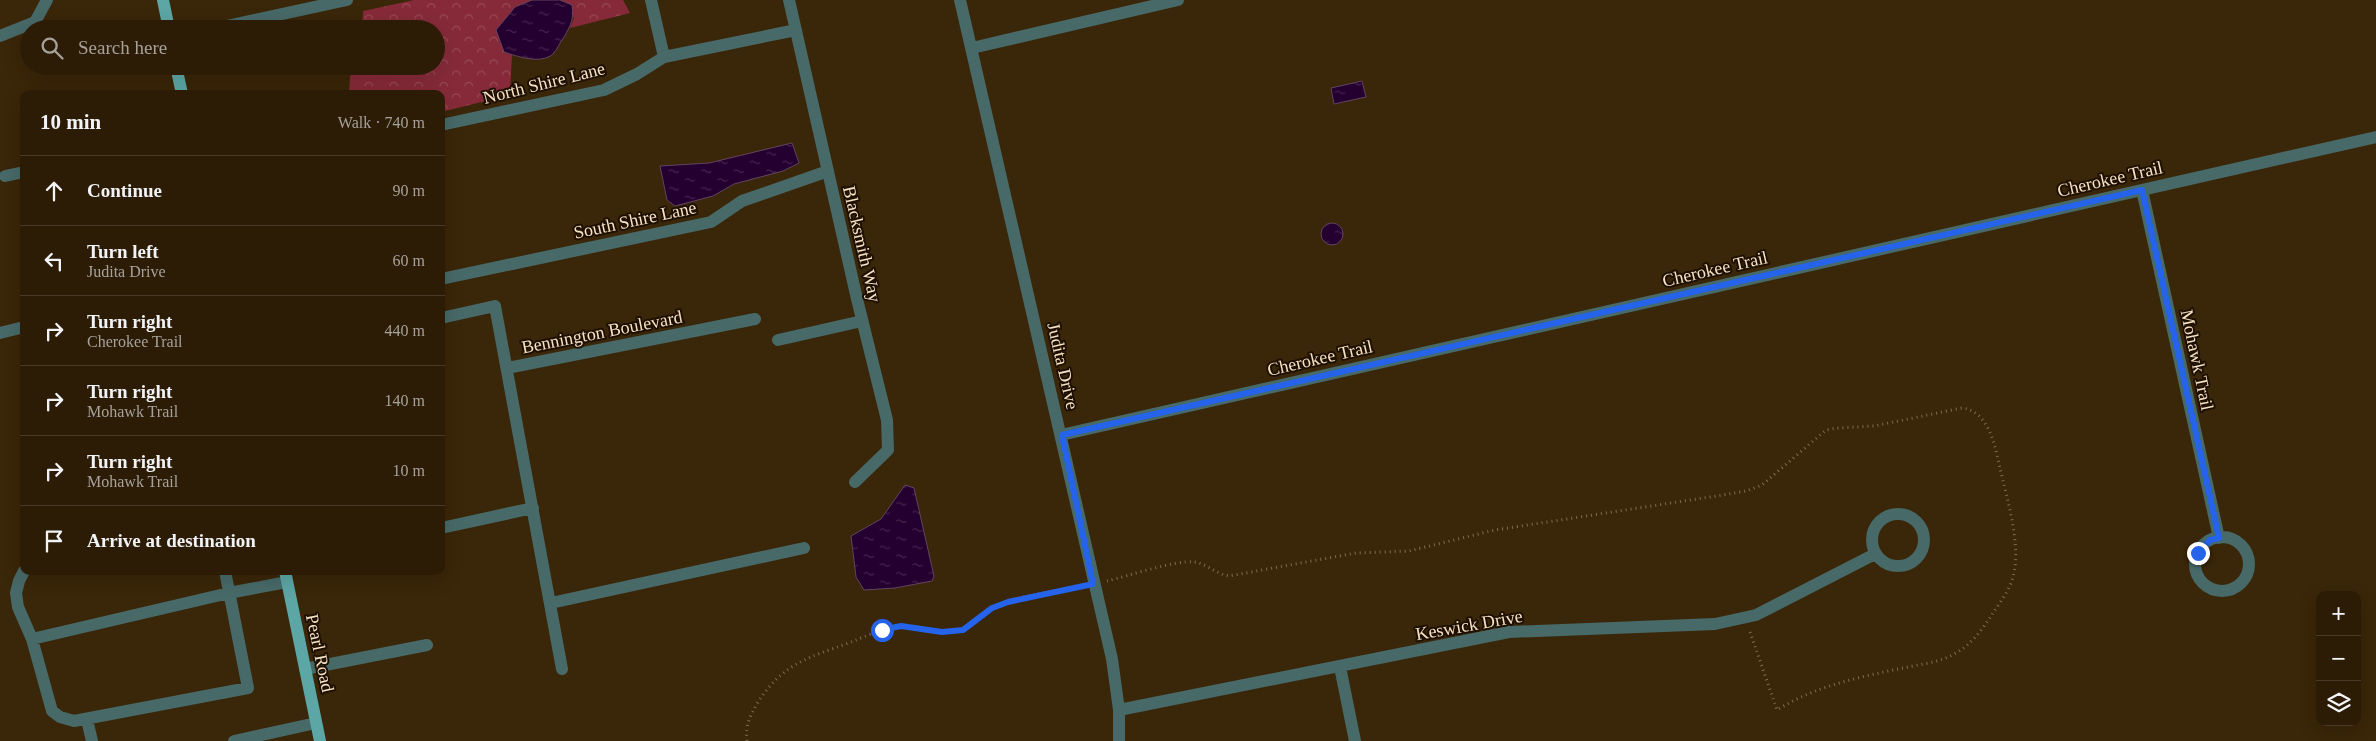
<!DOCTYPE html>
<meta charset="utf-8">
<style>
:root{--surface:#2c1c06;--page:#382914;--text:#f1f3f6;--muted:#a6a19b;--line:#483a28}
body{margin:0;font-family:Georgia,serif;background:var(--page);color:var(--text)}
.controls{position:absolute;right:15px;bottom:15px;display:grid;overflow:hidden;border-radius:10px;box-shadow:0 5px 20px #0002}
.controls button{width:45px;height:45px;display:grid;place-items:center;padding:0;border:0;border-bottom:1px solid var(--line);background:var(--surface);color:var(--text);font:25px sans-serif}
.stop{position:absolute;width:15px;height:15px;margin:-11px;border:4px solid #2563eb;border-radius:50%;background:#fff}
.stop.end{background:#2563eb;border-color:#fff;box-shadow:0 1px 5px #0008}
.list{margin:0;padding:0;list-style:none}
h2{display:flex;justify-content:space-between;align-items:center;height:65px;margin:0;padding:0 20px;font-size:21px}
h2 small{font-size:16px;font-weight:400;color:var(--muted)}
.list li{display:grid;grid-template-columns:32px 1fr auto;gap:15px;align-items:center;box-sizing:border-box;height:70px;padding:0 20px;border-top:1px solid var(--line)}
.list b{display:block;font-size:19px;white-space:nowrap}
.list p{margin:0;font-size:16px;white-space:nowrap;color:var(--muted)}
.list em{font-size:16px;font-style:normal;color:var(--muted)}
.icon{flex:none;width:28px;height:28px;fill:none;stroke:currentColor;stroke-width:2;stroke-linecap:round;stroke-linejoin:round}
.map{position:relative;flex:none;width:2376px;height:741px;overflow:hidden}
.search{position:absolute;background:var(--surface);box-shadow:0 5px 20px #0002;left:20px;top:20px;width:425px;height:55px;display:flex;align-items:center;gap:12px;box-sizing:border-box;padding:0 18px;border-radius:28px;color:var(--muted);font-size:19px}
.panel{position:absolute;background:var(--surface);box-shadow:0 5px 20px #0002;left:20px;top:90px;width:425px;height:485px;border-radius:10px}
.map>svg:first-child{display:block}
.forest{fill:url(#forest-crowns)}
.water{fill:url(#water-ripples);stroke:#63445e}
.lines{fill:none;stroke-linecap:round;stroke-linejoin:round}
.path{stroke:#806b4e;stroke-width:3;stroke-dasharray:1 4;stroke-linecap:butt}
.minor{stroke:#476968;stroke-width:12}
.major{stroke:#5ca6a5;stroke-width:12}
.route{stroke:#2563eb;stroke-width:6}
.labels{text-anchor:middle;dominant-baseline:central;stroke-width:4;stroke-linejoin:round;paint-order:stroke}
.street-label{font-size:18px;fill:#f7e2c6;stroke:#1e1000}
</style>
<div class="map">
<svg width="2376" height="741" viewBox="0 0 2376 741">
<defs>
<pattern id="forest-crowns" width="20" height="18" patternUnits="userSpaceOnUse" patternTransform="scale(1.25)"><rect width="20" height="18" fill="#862a39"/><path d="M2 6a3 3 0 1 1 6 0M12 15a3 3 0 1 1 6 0" fill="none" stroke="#984954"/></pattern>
<pattern id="water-ripples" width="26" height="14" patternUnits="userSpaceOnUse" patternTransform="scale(1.25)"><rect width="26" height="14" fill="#240031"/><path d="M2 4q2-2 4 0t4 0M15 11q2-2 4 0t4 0" fill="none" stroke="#45254d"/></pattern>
</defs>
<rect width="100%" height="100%" fill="#3a2608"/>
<path class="forest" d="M 414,0 L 532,0 L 515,7 L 504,52 L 512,54 L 510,95 L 441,112 L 441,94 L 349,94 L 350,77 L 354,66 L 436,66 L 436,29 L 362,29 L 363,11 Z
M 557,0 L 623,0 L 630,13 L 570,28 L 574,18 Z"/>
<path class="water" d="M 532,0 L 560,0 L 572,5 C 574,19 571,25 564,37 C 560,42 557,50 553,54 C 540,65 517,56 504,52 L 496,30 L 515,7 Z
M 1362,81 L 1366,97 L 1334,104 L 1331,88 Z
M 792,143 L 799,163 L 783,171 L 734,184 L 713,196 L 675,206 L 667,200 L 660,166 L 709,163 Z
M1321 234a11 11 0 1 1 22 0a11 11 0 1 1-22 0Z
M 905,485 L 914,488 L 934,576 L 932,581 L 895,588 L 864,590 L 856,577 L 851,536 L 881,519 Z"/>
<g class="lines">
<path class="path" d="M 1107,581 C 1128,576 1175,560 1194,562 C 1206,563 1216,574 1229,576 L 1356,553 L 1409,551 L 1495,530 L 1723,495 L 1746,491 L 1762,485 L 1826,430 L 1837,428 L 1874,426 L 1962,408 C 1989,411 1995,446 2000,468 C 2007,499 2023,550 2012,580 C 2008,593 1998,605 1991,616 C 1981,631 1970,646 1954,654 C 1939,663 1920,664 1903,668 C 1860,677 1815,686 1777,710 L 1749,629
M 747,741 C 745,725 750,716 758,702 C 784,662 809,658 851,642 C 867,636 885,627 902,626 C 921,626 943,637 962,630 C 974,626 982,614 993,608 C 1016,595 1055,592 1081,586"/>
<path class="minor" d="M 651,0 L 664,57
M 789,0 L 857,299 L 887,420 L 888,450 L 855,482
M 960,0 L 1112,659 L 1119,710 L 1119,741
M 213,29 L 347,0
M 0,36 L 35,22 L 47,0
M 972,48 L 1178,0
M 441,125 L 604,90 L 637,74 L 664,57 L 796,30
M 5,176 L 24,172
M 2142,190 L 2219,538
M 441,279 L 711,222 L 742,201 L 828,171
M 441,318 L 495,306 L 562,669
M 0,333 L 24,327
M 778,340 L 862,321
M 507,368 L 755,319
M 1061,435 L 2376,137
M1872 540a26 26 0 1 1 52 0a26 26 0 1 1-52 0Z
M 441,528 L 533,508
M2195 564a27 27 0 1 1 54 0a27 27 0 1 1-54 0Z
M 24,571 L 19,581 L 16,593 L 18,607 L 32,639 L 52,711 L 60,717 L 74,721 L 248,688 L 225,571
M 551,603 L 804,548
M 32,639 L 229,593 L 287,582
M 1340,667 L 1355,741
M 305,669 L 427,645
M 1119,710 L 1509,632 L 1715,624 L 1756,615 L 1875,554
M 87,720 L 92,741
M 234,741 L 316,723"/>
<path class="major" d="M 163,0 L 169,29
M 176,66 L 182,94
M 285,571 L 320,741"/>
</g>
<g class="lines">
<path class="route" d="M 882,630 L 901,626 L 942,632 L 963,630 L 992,608 L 1008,602 L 1093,584 L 1062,435 L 2142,190 L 2219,538 L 2210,540 L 2198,553"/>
</g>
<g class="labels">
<g class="street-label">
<text transform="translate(544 83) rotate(-14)">North Shire Lane</text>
<text transform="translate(2110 179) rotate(-13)">Cherokee Trail</text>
<text transform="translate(635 220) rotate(-12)">South Shire Lane</text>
<text transform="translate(862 244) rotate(77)">Blacksmith Way</text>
<text transform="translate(1715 269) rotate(-13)">Cherokee Trail</text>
<text transform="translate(602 332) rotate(-11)">Bennington Boulevard</text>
<text transform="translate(1320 358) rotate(-13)">Cherokee Trail</text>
<text transform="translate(2197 360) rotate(78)">Mohawk Trail</text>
<text transform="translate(1063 366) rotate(77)">Judita Drive</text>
<text transform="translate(1469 625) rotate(-10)">Keswick Drive</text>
<text transform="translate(320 653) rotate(78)">Pearl Road</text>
</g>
</g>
</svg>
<div class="controls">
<button>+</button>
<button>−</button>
<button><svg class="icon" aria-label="layers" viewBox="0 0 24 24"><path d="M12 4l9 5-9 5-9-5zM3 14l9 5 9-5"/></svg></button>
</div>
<div class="stop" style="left:882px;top:630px"></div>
<div class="stop end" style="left:2198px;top:553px"></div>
<div class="search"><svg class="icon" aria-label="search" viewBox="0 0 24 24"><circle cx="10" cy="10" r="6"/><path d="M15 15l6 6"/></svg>Search here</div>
<section class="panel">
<h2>10 min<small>Walk · 740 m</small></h2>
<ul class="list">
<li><svg class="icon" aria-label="ahead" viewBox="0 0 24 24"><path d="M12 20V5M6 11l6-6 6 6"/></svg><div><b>Continue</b></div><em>90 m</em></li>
<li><svg class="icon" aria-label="left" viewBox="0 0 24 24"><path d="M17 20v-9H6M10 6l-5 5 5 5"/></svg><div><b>Turn left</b><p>Judita Drive</p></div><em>60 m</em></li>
<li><svg class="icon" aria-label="right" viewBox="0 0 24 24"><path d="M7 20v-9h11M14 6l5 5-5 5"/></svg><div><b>Turn right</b><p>Cherokee Trail</p></div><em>440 m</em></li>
<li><svg class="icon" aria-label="right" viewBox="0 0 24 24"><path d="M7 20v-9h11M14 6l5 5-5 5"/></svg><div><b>Turn right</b><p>Mohawk Trail</p></div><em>140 m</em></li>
<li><svg class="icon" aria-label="right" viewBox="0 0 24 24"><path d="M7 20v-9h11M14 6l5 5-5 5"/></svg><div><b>Turn right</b><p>Mohawk Trail</p></div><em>10 m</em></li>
<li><svg class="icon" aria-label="arrive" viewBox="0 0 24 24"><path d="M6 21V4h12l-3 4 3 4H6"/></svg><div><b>Arrive at destination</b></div></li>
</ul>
</section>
</div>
